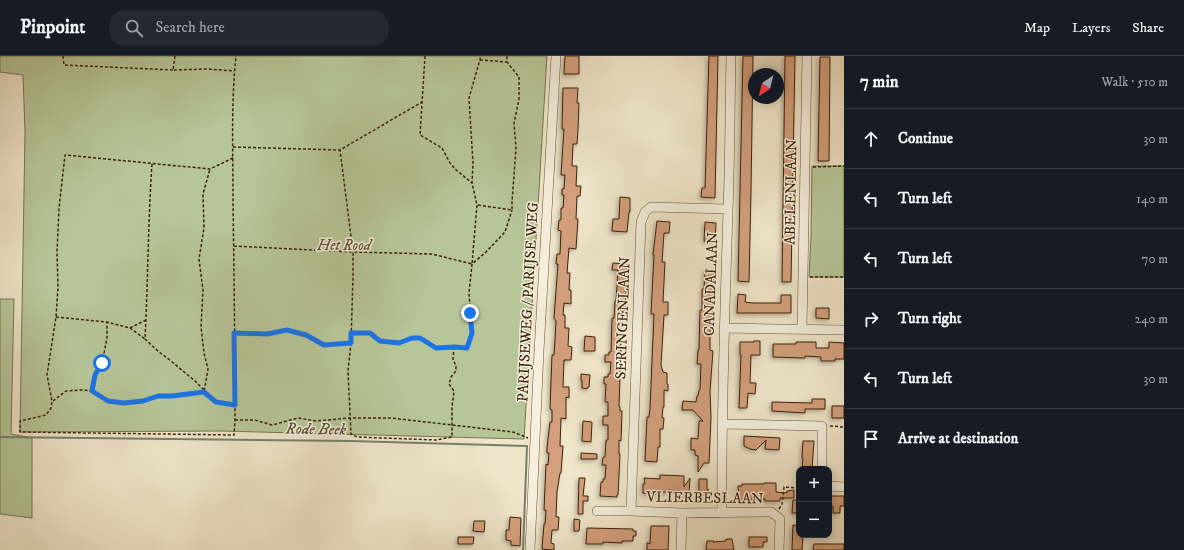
<!DOCTYPE html>
<meta charset="utf-8">
<style>
:root{--surface:#171b24;--page:#242831;--text:#f1f3f6;--muted:#9ea1a6;--line:#363941}
body{margin:0;font-family:"IM FELL DW Pica",serif;background:var(--page);color:var(--text)}
.controls{position:absolute;right:12px;bottom:12px;display:grid;overflow:hidden;border-radius:8px;box-shadow:0 2px 10px #0003}
.controls button{width:36px;height:36px;display:grid;place-items:center;padding:0;border:0;border-bottom:1px solid var(--line);background:var(--surface);color:var(--text);font:20px sans-serif}
.compass{position:absolute;left:748px;top:12px;width:36px;height:36px;border-radius:50%;background:var(--surface);box-shadow:0 2px 10px #0003;rotate:215deg}
.stop{position:absolute;width:12px;height:12px;margin:-9px;border:3px solid #1a73e8;border-radius:50%;background:#fff}
.stop.end{background:#1a73e8;border-color:#fff;box-shadow:0 1px 4px #0008}
.list{margin:0;padding:0;list-style:none}
h2{display:flex;justify-content:space-between;align-items:center;height:52px;margin:0;padding:0 16px;font-size:17px}
h2 small{font-size:13px;font-weight:400;color:var(--muted)}
.list li{display:grid;grid-template-columns:26px 1fr auto;gap:12px;align-items:center;box-sizing:border-box;height:60px;padding:0 16px;border-top:1px solid var(--line)}
.list b{display:block;font-size:15px;white-space:nowrap}
.list em{font-size:13px;font-style:normal;color:var(--muted)}
.icon{flex:none;width:22px;height:22px;fill:none;stroke:currentColor;stroke-width:2;stroke-linecap:round;stroke-linejoin:round}
.map{position:relative;flex:none;width:844px;height:494px;overflow:hidden}
header{display:flex;align-items:center;gap:24px;box-sizing:border-box;height:56px;padding:0 20px;background:var(--surface);border-bottom:1px solid var(--line)}
header strong{font-size:19px}
nav{display:flex;gap:22px;margin-inline-start:auto;font-size:14px}
.search{width:280px;height:36px;background:var(--page);display:flex;align-items:center;gap:10px;box-sizing:border-box;padding:0 14px;border-radius:16px;color:var(--muted);font-size:15px}
main{display:flex}
aside{flex:1;background:var(--surface)}
.map>svg:first-child{display:block}
.green{fill:#b7c699;stroke:#797450}
.lines{fill:none;stroke-linecap:round;stroke-linejoin:round}
.stream{stroke:#75816e;stroke-width:2}
.building{fill:#d39f7b;stroke:#3b2207;filter:url(#shadow)}
.minor-casing{stroke:#685338;stroke-width:10}
.path{stroke:#3b2207;stroke-width:1.5;stroke-dasharray:3 2;stroke-linecap:butt}
.minor{stroke:#f5efdd;stroke-width:9}
.route{stroke:#1a73e8;stroke-width:5}
.labels{text-anchor:middle;dominant-baseline:central;stroke-width:3;stroke-linejoin:round;paint-order:stroke}
.street-label{font-size:15px;fill:#3b2207;stroke:#f5efdd}
.park-label{font-size:15px;font-style:italic;fill:#605333;stroke:#f5efdd}
.water-label{font-size:16px;font-style:italic;fill:#58513a;stroke:#f5efdd}
</style>
<header>
<strong>Pinpoint</strong>
<div class="search"><svg class="icon" aria-label="search" viewBox="0 0 24 24"><circle cx="10" cy="10" r="6"/><path d="M15 15l6 6"/></svg>Search here</div>
<nav><a>Map</a><a>Layers</a><a>Share</a></nav>
</header>
<main>
<div class="map">
<svg width="844" height="494" viewBox="0 0 844 494">
<defs>
<filter id="shadow"><feDropShadow dx="-2" dy="2" stdDeviation="2" flood-color="#0004"/></filter>
</defs>
<rect width="100%" height="100%" fill="#f0e6cb"/>
<filter id="stains"><feTurbulence type="fractalNoise" baseFrequency=".005" numOctaves="4"/><feColorMatrix values="0 0 0 0 .2 0 0 0 0 .09 0 0 0 0 .02 0 0 0 .5 -.17"/></filter>
<radialGradient id="worn" r=".72"><stop offset=".6" stop-color="#630" stop-opacity="0"/><stop offset="1" stop-color="#630" stop-opacity=".3"/></radialGradient>
<path class="green" d="M 0,0 L 547,0 L 524,383 L 221,375 L 20,376 L 25,76 L 23,19 L 0,16 Z
M 812,110 L 844,110 L 844,221 L 809,221 L 811,181 Z
M 0,243 L 14,243 L 11,378 L 32,382 L 32,462 L 0,458 Z"/>
<g class="lines">
<path class="stream" d="M 0,381 L 350,385 L 527,390 L 523,494"/>
</g>
<path class="building" d="M 565,0 L 579,0 L 579,18 L 564,18 Z
M 709,0 L 718,0 L 715,142 L 701,141 L 702,132 L 705,132 Z
M 743,0 L 753,0 L 751,135 L 749,226 L 738,225 Z
M 785,0 L 795,0 L 791,226 L 782,226 Z
M 820,1 L 830,1 L 829,105 L 818,105 Z
M 563,32 L 578,32 L 577,47 L 579,47 L 578,74 L 577,88 L 573,88 L 572,110 L 577,110 L 576,130 L 581,130 L 580,140 L 577,140 L 576,163 L 578,163 L 576,193 L 569,192 L 567,217 L 570,217 L 569,234 L 571,234 L 571,248 L 564,247 L 563,259 L 565,259 L 565,272 L 569,272 L 568,290 L 572,291 L 571,304 L 564,304 L 563,331 L 569,331 L 569,342 L 566,341 L 566,363 L 561,362 L 560,390 L 563,390 L 561,417 L 560,417 L 557,436 L 556,461 L 559,461 L 558,474 L 552,474 L 551,487 L 554,488 L 554,494 L 542,493 L 544,468 L 545,468 L 546,454 L 544,454 L 546,408 L 548,409 L 549,397 L 547,397 L 547,392 L 550,366 L 552,366 L 552,354 L 550,353 L 552,299 L 554,299 L 555,284 L 556,265 L 554,262 L 558,208 L 556,208 L 557,198 L 560,198 L 561,175 L 558,174 L 559,164 L 561,164 L 561,152 L 563,152 L 564,139 L 562,139 L 562,133 L 564,133 L 565,119 L 561,119 L 564,73 L 562,73 Z
M 620,141 L 630,142 L 630,156 L 629,156 L 627,176 L 612,175 L 613,163 L 619,163 Z
M 657,165 L 670,166 L 669,177 L 664,177 L 662,206 L 665,206 L 663,246 L 668,246 L 668,259 L 664,259 L 661,309 L 663,316 L 667,317 L 667,328 L 668,328 L 668,335 L 664,334 L 664,351 L 663,351 L 662,362 L 664,362 L 663,373 L 660,373 L 660,391 L 658,391 L 657,406 L 645,405 L 647,361 L 649,361 L 650,353 L 654,258 L 651,258 L 654,199 L 653,199 Z
M 705,166 L 716,167 L 715,186 L 704,185 Z
M 613,207 L 627,208 L 626,222 L 627,222 L 625,256 L 622,256 L 622,278 L 620,278 L 621,292 L 619,351 L 620,351 L 620,355 L 622,355 L 621,385 L 619,384 L 619,398 L 620,398 L 618,439 L 617,439 L 617,441 L 600,440 L 601,426 L 603,426 L 603,423 L 605,423 L 606,409 L 602,409 L 603,401 L 605,401 L 606,384 L 608,384 L 608,369 L 603,369 L 603,360 L 608,360 L 608,346 L 605,346 L 606,328 L 604,328 L 604,321 L 608,321 L 608,318 L 610,318 L 611,306 L 605,306 L 605,299 L 609,299 L 609,296 L 611,296 L 612,262 L 614,262 L 615,245 L 616,245 L 617,230 L 618,214 L 612,214 Z
M 705,213 L 714,214 L 712,269 L 710,269 L 710,294 L 713,295 L 710,335 L 711,361 L 709,407 L 704,407 L 698,416 L 698,400 L 695,399 L 695,394 L 691,394 L 691,382 L 698,383 L 699,365 L 703,365 L 693,354 L 682,354 L 683,345 L 696,346 L 697,340 L 698,340 L 699,334 L 700,334 L 701,308 L 697,308 L 698,294 L 699,294 L 700,254 L 702,254 L 702,233 L 704,233 Z
M 738,238 L 746,239 L 745,246 L 753,247 L 781,247 L 781,239 L 791,239 L 791,257 L 737,257 Z
M 816,252 L 829,252 L 829,263 L 816,262 Z
M 585,280 L 595,281 L 595,295 L 584,295 Z
M 754,285 L 760,285 L 760,299 L 751,299 L 750,327 L 756,327 L 755,338 L 748,337 L 747,352 L 739,352 L 741,299 L 740,299 L 740,286 L 754,286 Z
M 796,286 L 816,286 L 816,292 L 829,292 L 829,286 L 844,287 L 844,303 L 835,303 L 835,305 L 821,305 L 821,301 L 805,300 L 805,302 L 773,301 L 773,288 L 796,288 Z
M 581,318 L 590,319 L 589,331 L 588,331 L 587,333 L 582,332 L 582,324 L 581,324 Z
M 812,343 L 825,343 L 825,353 L 805,353 L 805,357 L 772,355 L 772,346 L 812,347 Z
M 832,350 L 844,350 L 844,362 L 832,362 Z
M 583,365 L 592,366 L 591,386 L 582,385 Z
M 744,380 L 780,382 L 779,394 L 765,393 L 766,384 L 756,394 L 750,393 L 744,390 Z
M 803,385 L 814,385 L 812,413 L 802,413 L 803,402 L 802,402 Z
M 581,397 L 597,398 L 597,403 L 581,403 Z
M 660,419 L 684,420 L 684,431 L 690,422 L 689,438 L 679,438 L 681,435 L 668,434 L 668,436 L 660,436 L 656,438 L 643,437 L 643,428 L 645,428 L 644,422 L 660,423 Z
M 579,422 L 585,422 L 583,440 L 588,440 L 588,445 L 583,445 L 583,458 L 578,458 Z
M 699,423 L 707,423 L 707,433 L 708,433 L 708,439 L 699,438 Z
M 764,427 L 776,427 L 776,436 L 787,437 L 787,435 L 794,434 L 794,442 L 780,442 L 780,445 L 765,445 L 765,443 L 739,443 L 739,442 L 738,430 L 742,430 L 742,428 L 764,428 Z
M 829,440 L 844,440 L 844,450 L 840,450 L 840,457 L 833,457 L 833,450 L 829,450 Z
M 793,444 L 799,444 L 799,457 L 792,457 Z
M 510,461 L 521,462 L 520,490 L 511,489 L 511,485 L 506,484 L 506,474 L 509,474 Z
M 574,463 L 580,464 L 579,475 L 574,475 Z
M 474,465 L 485,465 L 484,476 L 473,475 Z
M 793,469 L 799,470 L 799,479 L 803,479 L 802,494 L 792,494 Z
M 651,470 L 669,470 L 668,494 L 647,494 L 647,487 L 650,488 Z
M 587,472 L 633,473 L 633,475 L 636,475 L 636,480 L 633,480 L 633,485 L 622,485 L 622,487 L 603,486 L 603,488 L 586,488 Z
M 458,481 L 474,481 L 473,488 L 458,488 Z
M 749,481 L 767,481 L 767,486 L 763,486 L 763,491 L 749,491 Z
M 726,483 L 732,483 L 734,494 L 706,494 L 707,485 L 714,485 L 713,486 L 726,485 Z
M 814,488 L 844,488 L 844,494 L 813,494 Z"/>
<g class="lines">
<g class="minor-casing">
<path id="minor" d="M 724,272 L 844,274
M 802,273 L 807,0
M 722,368 L 822,370 L 822,413
M 829,430 L 844,431
M 597,455 L 631,455 L 682,457 L 771,456 L 780,463 L 779,494
M 631,455 L 641,166 L 645,156 L 651,151 L 728,153
M 722,457 C 721,356 725,255 728,154 C 730,103 730,51 731,0
M 530,494 L 539,295 L 556,0
M 681,494 L 682,457"/>
</g>
<path class="path" d="M 63,0 L 64,9 L 173,14
M 175,0 L 173,14 L 208,13 L 234,15
M 425,0 L 420,79 L 442,92 L 450,107 L 455,113 L 472,127
M 480,4 L 507,6
M 233,91 L 340,94 L 422,46
M 233,102 L 210,113 L 65,99 L 59,152 L 57,196 L 58,231 L 56,261 L 47,319 L 52,345 L 51,352 L 46,359 L 20,365 L 20,376 L 234,379 L 235,364 C 235,291 234,217 233,143 C 233,96 231,46 236,0
M 152,108 C 148,166 148,225 145,283 L 159,296 L 171,305 L 195,325 L 216,346 L 235,349
M 813,111 L 844,110
M 478,149 L 512,154 L 512,146 L 516,92 L 514,67 L 519,43 L 519,21 L 507,6 L 507,0
M 234,190 L 353,196 L 340,94
M 810,221 L 844,221
M 56,261 L 107,266 L 130,272 L 145,283
M 130,272 L 146,264
M 235,277 L 267,278 L 287,274 L 306,279 L 324,289 L 351,287
M 351,277 L 370,277 L 380,285 L 399,287 L 412,282 L 420,282 L 436,292 L 454,291 L 467,292 L 472,277 L 469,237 L 472,208 L 486,196 L 505,176 L 512,154
M 454,291 L 453,303 L 456,310 L 456,315 L 451,321 L 449,328 L 454,335 L 452,351 L 452,381 L 436,384 L 357,381 L 351,378 L 348,315 L 351,287 L 353,220 L 353,196 L 432,198 L 472,208 L 477,149 L 472,127 L 473,107 L 469,42 L 481,0
M 92,335 L 95,319 L 102,307 L 107,282 L 107,266
M 53,345 L 66,335 L 81,334 L 92,335 L 108,345 L 124,347 L 143,345 L 158,340 L 172,340 L 204,336 L 208,313 L 204,297 L 201,271 L 203,234 L 199,203 L 204,172 L 203,138 L 210,113
M 235,364 L 255,364 L 272,369 L 298,362 L 316,365 L 350,362 L 391,362 L 513,376 L 528,382
M 830,370 L 844,371
M 779,453 L 782,448 L 784,431 L 799,432"/>
<use href="#minor" class="minor"/>
</g>
<g class="lines">
<path class="route" d="M 102,307 L 95,319 L 92,335 L 108,345 L 124,347 L 143,345 L 158,340 L 172,340 L 204,336 L 216,346 L 235,349 L 234,277 L 267,278 L 287,274 L 306,279 L 324,289 L 351,287 L 351,277 L 370,277 L 380,285 L 399,287 L 412,282 L 420,282 L 436,292 L 454,291 L 467,292 L 472,277 L 470,257"/>
</g>
<g class="labels">
<g class="street-label">
<text transform="translate(791 136) rotate(-89)">ABELENLAAN</text>
<text transform="translate(711 228) rotate(-88)">CANADALAAN</text>
<text transform="translate(528 246) rotate(-87)">PARIJSEWEG / PARIJSE WEG</text>
<text transform="translate(623 262) rotate(-88)">SERINGENLAAN</text>
<text transform="translate(705 442) rotate(1)">VLIERBESLAAN</text>
</g>
<g class="park-label">
<text x="344" y="189">Het Rood</text>
</g>
<g class="water-label">
<text transform="translate(316 373) rotate(1)">Rode Beek</text>
</g>
</g>
<rect width="100%" height="100%" filter="url(#stains)"/>
<rect width="100%" height="100%" fill="url(#worn)"/>
</svg>
<div class="controls">
<button>+</button>
<button>−</button>
</div>
<svg class="compass" viewBox="-18 -18 36 36"><path d="M0-13l5 13h-10z" fill="#e53935"/><path d="M0 13l5-13h-10z" fill="#9ea1a6"/></svg>
<div class="stop" style="left:102px;top:307px"></div>
<div class="stop end" style="left:470px;top:257px"></div>
</div>
<aside>
<h2>7 min<small>Walk · 510 m</small></h2>
<ul class="list">
<li><svg class="icon" aria-label="ahead" viewBox="0 0 24 24"><path d="M12 20V5M6 11l6-6 6 6"/></svg><div><b>Continue</b></div><em>30 m</em></li>
<li><svg class="icon" aria-label="left" viewBox="0 0 24 24"><path d="M17 20v-9H6M10 6l-5 5 5 5"/></svg><div><b>Turn left</b></div><em>140 m</em></li>
<li><svg class="icon" aria-label="left" viewBox="0 0 24 24"><path d="M17 20v-9H6M10 6l-5 5 5 5"/></svg><div><b>Turn left</b></div><em>70 m</em></li>
<li><svg class="icon" aria-label="right" viewBox="0 0 24 24"><path d="M7 20v-9h11M14 6l5 5-5 5"/></svg><div><b>Turn right</b></div><em>240 m</em></li>
<li><svg class="icon" aria-label="left" viewBox="0 0 24 24"><path d="M17 20v-9H6M10 6l-5 5 5 5"/></svg><div><b>Turn left</b></div><em>30 m</em></li>
<li><svg class="icon" aria-label="arrive" viewBox="0 0 24 24"><path d="M6 21V4h12l-3 4 3 4H6"/></svg><div><b>Arrive at destination</b></div></li>
</ul>
</aside>
</main>
